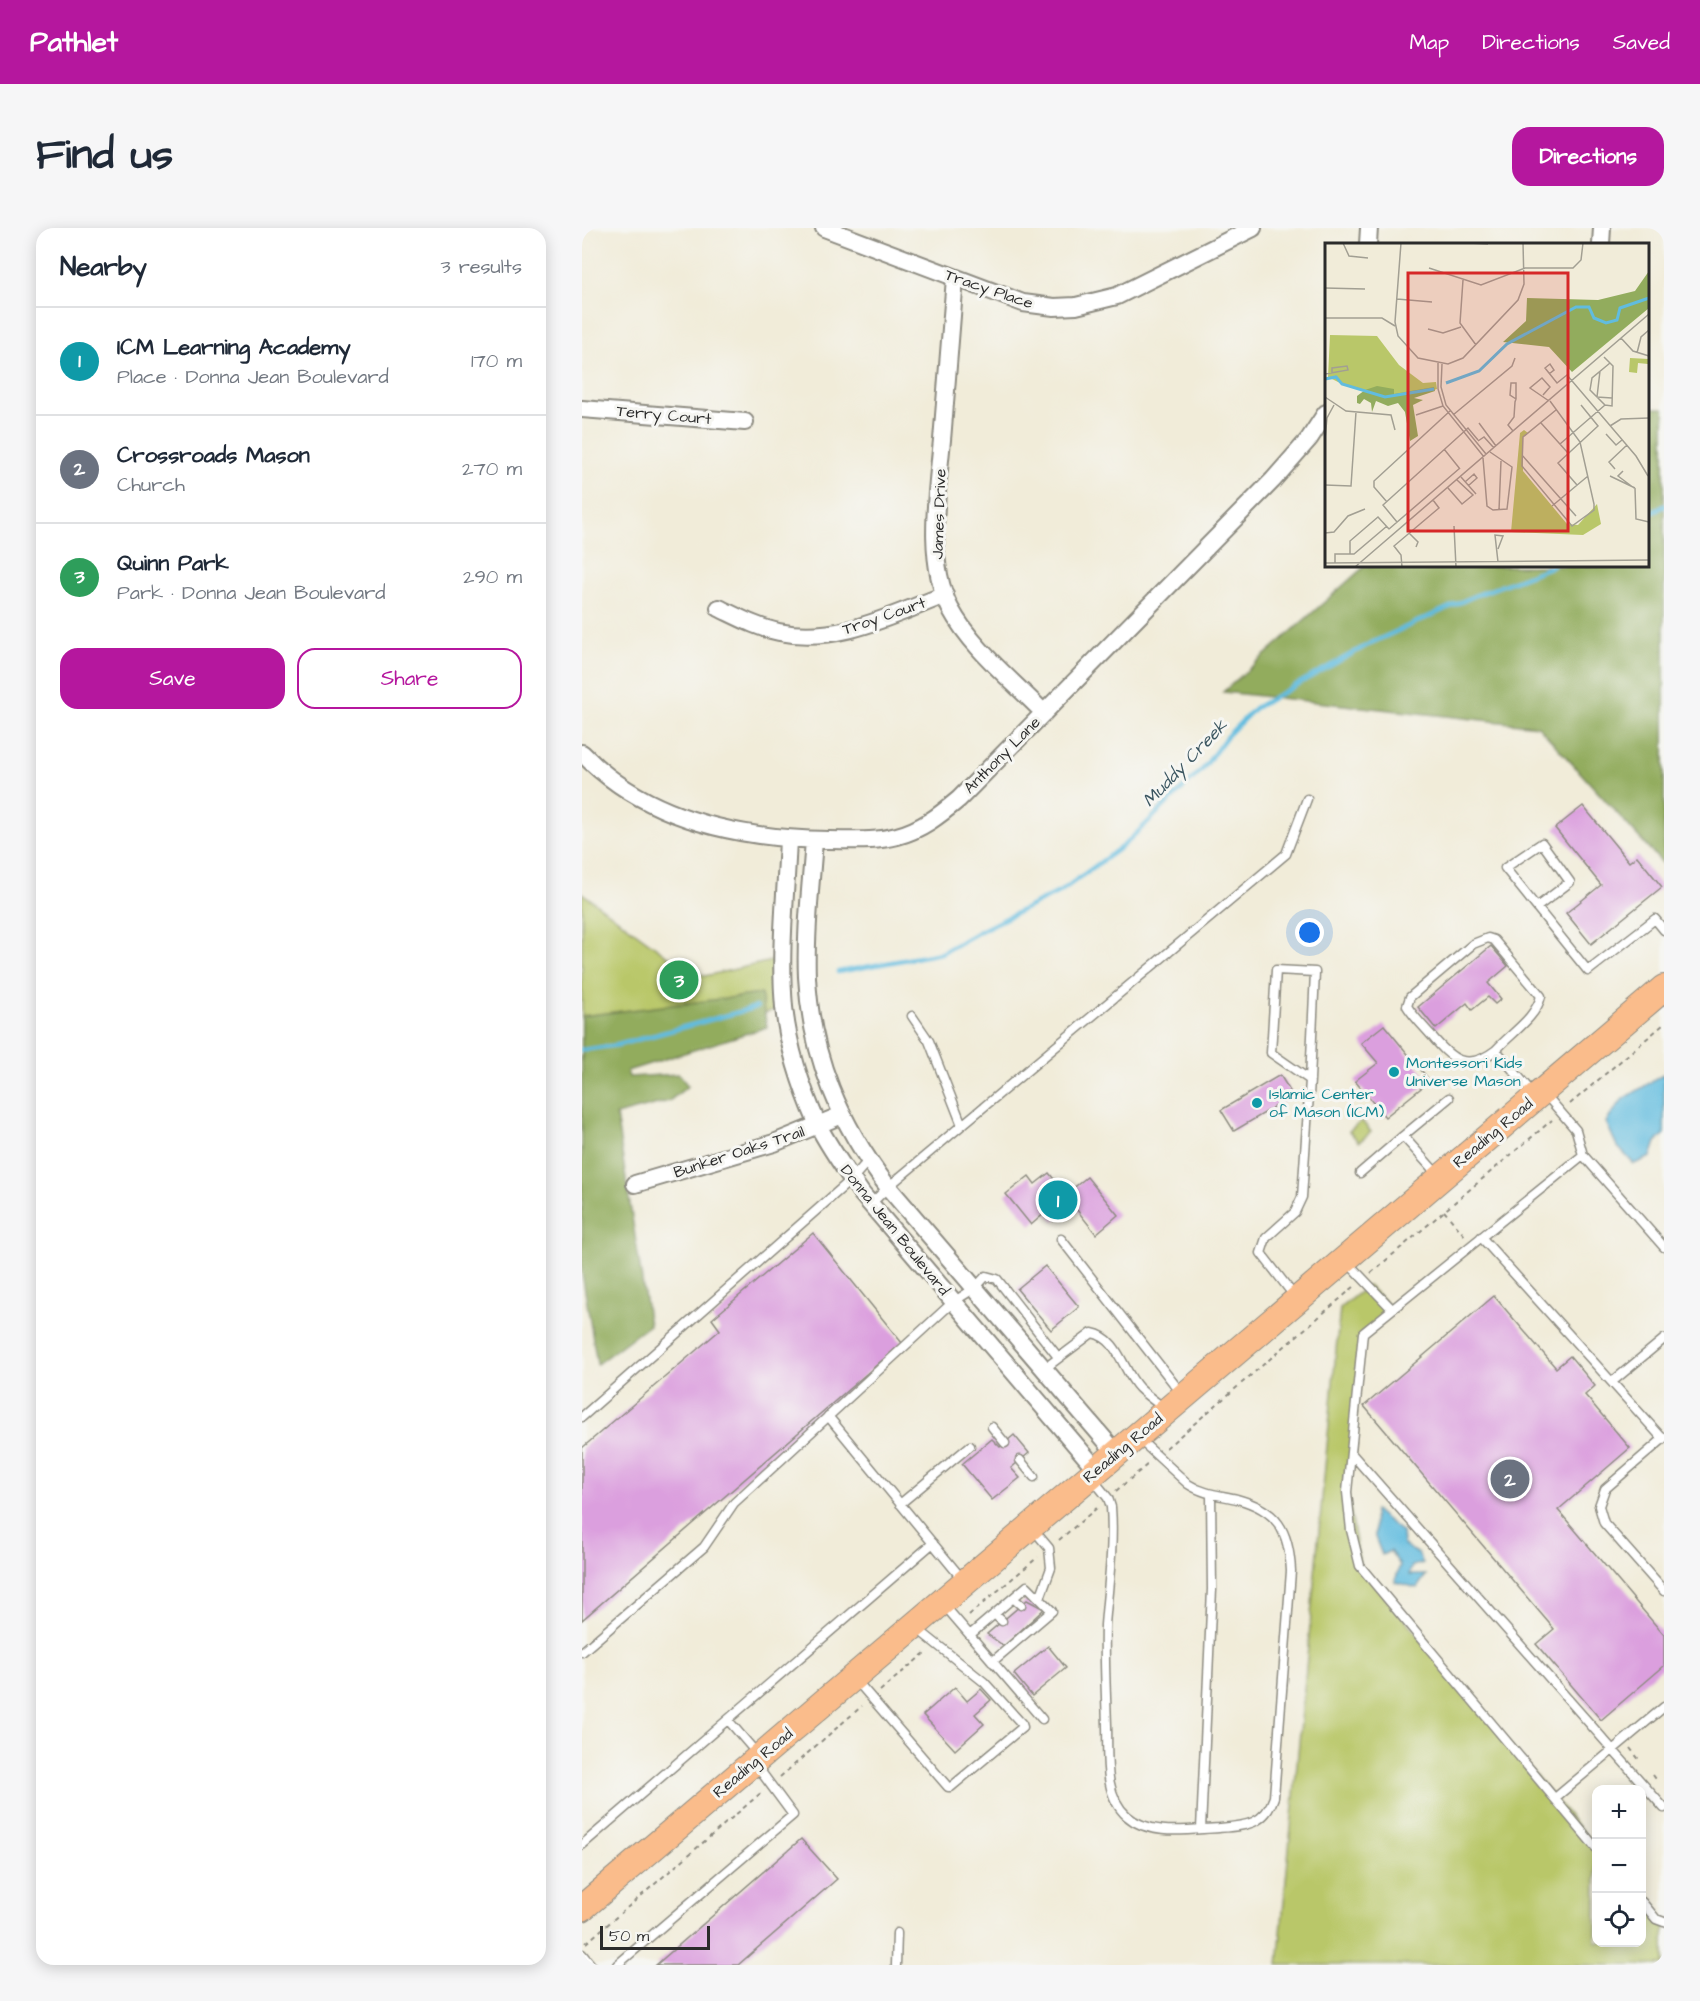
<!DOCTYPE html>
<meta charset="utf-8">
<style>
:root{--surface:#fff;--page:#f6f6f7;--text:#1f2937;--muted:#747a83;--line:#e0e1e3;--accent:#b5179e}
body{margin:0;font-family:"Architects Daughter",sans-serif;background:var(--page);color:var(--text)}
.controls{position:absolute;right:18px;bottom:18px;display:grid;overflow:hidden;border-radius:12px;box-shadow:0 3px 15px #0003}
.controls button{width:54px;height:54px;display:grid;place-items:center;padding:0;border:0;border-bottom:2px solid var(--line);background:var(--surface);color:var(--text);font:30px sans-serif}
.scale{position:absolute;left:18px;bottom:15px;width:110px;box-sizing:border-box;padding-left:6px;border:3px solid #2b2b2b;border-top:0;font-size:16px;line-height:21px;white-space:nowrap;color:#2b2b2b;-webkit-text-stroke:4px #f6f6f2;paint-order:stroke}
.you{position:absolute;left:728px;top:705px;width:21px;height:21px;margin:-15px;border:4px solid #fff;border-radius:50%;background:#1a73e8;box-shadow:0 0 0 9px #1a73e833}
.badge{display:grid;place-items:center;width:39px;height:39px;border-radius:50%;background:var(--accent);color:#fff;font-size:20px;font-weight:700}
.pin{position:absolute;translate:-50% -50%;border:3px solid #fff;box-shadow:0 2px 6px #0006}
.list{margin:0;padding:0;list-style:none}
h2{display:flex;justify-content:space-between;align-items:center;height:78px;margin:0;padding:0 24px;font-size:26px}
h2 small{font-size:20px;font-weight:400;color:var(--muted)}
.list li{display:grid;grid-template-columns:39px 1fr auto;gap:18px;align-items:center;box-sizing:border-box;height:108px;padding:0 24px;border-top:2px solid var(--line)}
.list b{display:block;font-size:22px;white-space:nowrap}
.list p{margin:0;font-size:20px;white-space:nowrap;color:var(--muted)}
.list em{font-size:20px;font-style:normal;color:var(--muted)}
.actions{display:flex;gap:12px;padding:18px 24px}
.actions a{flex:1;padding:14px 0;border:2px solid var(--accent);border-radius:18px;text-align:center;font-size:21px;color:var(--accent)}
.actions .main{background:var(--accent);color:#fff}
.icon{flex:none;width:33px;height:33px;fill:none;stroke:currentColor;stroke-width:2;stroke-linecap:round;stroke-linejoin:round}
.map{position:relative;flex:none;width:1082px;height:1737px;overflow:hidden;border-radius:18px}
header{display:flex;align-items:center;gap:36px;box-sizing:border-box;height:84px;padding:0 30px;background:var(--accent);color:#fff}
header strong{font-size:28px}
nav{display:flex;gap:33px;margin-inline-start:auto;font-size:21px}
.intro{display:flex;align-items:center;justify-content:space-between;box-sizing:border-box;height:144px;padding:0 36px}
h1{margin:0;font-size:42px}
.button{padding:15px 27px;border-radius:18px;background:var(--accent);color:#fff;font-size:21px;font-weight:700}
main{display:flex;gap:36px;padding:0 36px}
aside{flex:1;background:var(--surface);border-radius:18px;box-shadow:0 3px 15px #0003}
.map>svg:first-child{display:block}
.green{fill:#b9c769;stroke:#72794a;stroke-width:1.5}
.forest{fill:#92ac5d;stroke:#5e6c44;stroke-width:1.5}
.water{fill:#61bcdf;stroke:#467485;stroke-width:1.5}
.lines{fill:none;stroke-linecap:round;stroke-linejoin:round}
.stream{stroke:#61bcdf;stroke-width:4.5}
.building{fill:#db9fde}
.service-casing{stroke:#8e8c82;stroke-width:11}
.minor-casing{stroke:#8e8c82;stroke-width:20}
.primary-casing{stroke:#8e8c82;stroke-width:28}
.path{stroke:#8e8c82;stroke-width:2;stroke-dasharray:4.5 4.5;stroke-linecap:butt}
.service{stroke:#fff;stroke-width:8}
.minor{stroke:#fff;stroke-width:16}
.primary{stroke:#fabc8b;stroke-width:26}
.culture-dot{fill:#0f9aa8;stroke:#f6f6f2;stroke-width:2}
.labels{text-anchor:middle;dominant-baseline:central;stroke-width:6;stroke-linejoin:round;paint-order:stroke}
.street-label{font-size:16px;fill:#2b2b2b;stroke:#f6f6f2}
.culture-label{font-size:16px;fill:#0d838f;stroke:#f6f6f2;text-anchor:start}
.water-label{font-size:18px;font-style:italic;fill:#3b5661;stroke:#f6f6f2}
.inset-river{fill:none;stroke:#61bcdf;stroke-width:3}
.inset-road{fill:none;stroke:#a29f93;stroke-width:1.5}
.view{fill:#d62828;fill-opacity:0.15;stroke:#d62828;stroke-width:3}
.inset-edge{fill:none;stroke:#2b2b2b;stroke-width:3}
</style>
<header>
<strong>Pathlet</strong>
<nav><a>Map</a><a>Directions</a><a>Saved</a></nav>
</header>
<div class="intro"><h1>Find us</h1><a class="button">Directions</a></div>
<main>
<aside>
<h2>Nearby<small>3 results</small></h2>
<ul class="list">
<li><span class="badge" style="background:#0f9aa8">1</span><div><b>ICM Learning Academy</b><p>Place · Donna Jean Boulevard</p></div><em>170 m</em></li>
<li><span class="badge" style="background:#6b7280">2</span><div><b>Crossroads Mason</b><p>Church</p></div><em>270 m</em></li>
<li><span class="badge" style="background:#2e9e5b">3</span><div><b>Quinn Park</b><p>Park · Donna Jean Boulevard</p></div><em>290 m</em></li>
</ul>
<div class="actions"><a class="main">Save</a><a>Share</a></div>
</aside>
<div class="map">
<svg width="1082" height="1737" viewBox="0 0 1082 1737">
<rect width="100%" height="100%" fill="#f6f6f2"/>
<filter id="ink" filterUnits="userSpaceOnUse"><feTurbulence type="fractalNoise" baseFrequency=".0167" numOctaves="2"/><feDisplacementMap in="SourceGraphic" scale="12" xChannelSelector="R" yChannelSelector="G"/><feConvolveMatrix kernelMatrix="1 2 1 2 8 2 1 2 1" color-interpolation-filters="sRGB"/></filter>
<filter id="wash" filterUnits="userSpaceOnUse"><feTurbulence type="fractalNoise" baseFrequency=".008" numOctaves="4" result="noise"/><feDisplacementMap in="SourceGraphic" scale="24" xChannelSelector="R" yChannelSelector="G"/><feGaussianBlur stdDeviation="1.35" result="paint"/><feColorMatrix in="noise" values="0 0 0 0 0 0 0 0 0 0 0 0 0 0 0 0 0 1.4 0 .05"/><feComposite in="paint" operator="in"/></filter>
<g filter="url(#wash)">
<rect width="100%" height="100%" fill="#f1ecd9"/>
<path class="green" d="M 0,665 L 101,739 L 123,748 L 194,732 L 196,781 L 21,834 L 0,834 Z
M 780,893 L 789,904 L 777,914 L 767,903 Z
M 786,1057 L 810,1081 L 781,1105 L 765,1264 L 778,1338 L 1014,1620 L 1014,1714 L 1060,1714 L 1060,1674 L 1082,1694 L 1082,1737 L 696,1737 L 758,1080 Z"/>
<path class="forest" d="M 1066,180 L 1082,180 L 1082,637 L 956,498 L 641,464 L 783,338 L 1066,338 Z
M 179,766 L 185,799 L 45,843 L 47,849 L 97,846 L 106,858 L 87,873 L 34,887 L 67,1097 L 15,1136 L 0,1045 L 0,788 Z"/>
<path class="water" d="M 1082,846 L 1082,907 L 1074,914 L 1069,929 L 1052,936 L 1035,918 L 1024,894 L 1040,872 Z
M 792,1282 L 820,1304 L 821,1316 L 836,1326 L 841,1335 L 830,1338 L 827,1347 L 844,1347 L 835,1360 L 813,1354 L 818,1337 L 808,1323 L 800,1327 L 793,1309 Z"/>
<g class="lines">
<path class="stream" d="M 1066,287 L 1082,278
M 256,744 L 359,725 L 402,701 L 479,663 L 542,617 L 620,542 L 644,509 L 673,480 L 789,415 L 892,368 L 971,338
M 0,822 L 36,817 L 175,779"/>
</g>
<g id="blocks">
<path class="building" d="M 1001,578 L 1047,634 L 1055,628 L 1080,659 L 1009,716 L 984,685 L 1019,657 L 973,600 Z
M 909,718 L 926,738 L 906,755 L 919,771 L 913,776 L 906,769 L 890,782 L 885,775 L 854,801 L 836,779 Z
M 802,797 L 848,853 L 803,889 L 773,853 L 796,835 L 779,815 Z
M 698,847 L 711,868 L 652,903 L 639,882 Z
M 467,945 L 484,966 L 505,949 L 536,987 L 514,1006 L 491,977 L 472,993 L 464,984 L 449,997 L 424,966 L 447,948 L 453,956 Z
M 231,1005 L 320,1115 L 0,1392 L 0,1220 L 138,1102 L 130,1091 Z
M 463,1038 L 497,1079 L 469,1102 L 435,1061 Z
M 912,1068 L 974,1140 L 988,1128 L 1013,1158 L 1003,1167 L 1048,1220 L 976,1282 L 1082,1407 L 1082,1438 L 1019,1492 L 954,1416 L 972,1401 L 782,1178 Z
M 432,1207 L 447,1225 L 429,1240 L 438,1250 L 410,1272 L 380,1236 L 410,1211 L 418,1219 Z
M 445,1372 L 462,1381 L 422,1418 L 405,1406 Z
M 466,1418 L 484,1440 L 450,1468 L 432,1446 Z
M 373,1459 L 385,1473 L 399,1461 L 409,1472 L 393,1486 L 402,1496 L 373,1522 L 341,1487 Z
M 219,1611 L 255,1651 L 156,1737 L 74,1737 Z"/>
</g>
</g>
<g filter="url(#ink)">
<use href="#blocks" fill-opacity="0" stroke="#8e8c82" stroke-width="1.5"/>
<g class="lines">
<g class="service-casing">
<path id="service" d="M 955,679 L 988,654 L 960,615 L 923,640 L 1006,743 L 1073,691 L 1082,702
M 330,788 L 347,813 L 380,897
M 914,822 C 929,805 954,790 959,768 L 912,712 L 906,710 L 891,716 L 828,769 L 825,778 C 831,788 841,798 849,807 C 869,831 884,845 914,822 L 952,867
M 963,866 L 994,902 L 1001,927 L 1082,1019
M 821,908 L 867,870
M 1001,927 L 781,1105 L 765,1264 L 769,1302 L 778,1338 L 1014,1620
M 778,945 L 821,908 L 856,947
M 289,976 L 306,959 L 704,626 L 725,571
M 899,1009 L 1081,1211
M 479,1011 L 600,1166
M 765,1034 L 810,1081
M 713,1069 L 679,1025 L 684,1010 L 713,984 L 720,969 L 728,852 L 733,744 L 694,742 L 689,825 L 728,852
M 462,1141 L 510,1105 C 537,1110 540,1142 557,1160 C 564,1167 574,1174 582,1180
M 1030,1154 L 1082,1111
M 246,1188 L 381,1352
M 0,1189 L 270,951 L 286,933
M 410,1199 L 423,1215
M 1082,1210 L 1023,1261 L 1017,1278 L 1022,1295 L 1082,1363
M 769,1225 L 1082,1580
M 438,1232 L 452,1249
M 509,1249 L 526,1270 L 529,1279 C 532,1318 526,1359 523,1397 C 522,1431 524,1464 525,1498 C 526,1526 521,1567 545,1588 C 568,1609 609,1601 637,1600 C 663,1598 683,1597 692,1569 L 709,1343 C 707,1303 696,1282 655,1271 C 638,1267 621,1266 606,1256 L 557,1211
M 318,1276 L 388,1218
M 451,1301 L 467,1320 L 469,1340 L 458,1370
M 431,1370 L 439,1377
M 362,1377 L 460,1491
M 412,1386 L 420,1393
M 389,1406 L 445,1358 L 470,1383 L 410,1434
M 0,1424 L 122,1319 L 152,1275 L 371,1074 L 393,1060 L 404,1048 L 415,1051 L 476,1129
M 274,1452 L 366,1559 L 369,1559 L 441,1499 L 440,1496 L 402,1454 L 333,1399
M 146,1492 L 177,1528
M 973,1570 L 1082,1479
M 619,1601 L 630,1361 L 629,1266
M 0,1617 L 351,1315
M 1060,1674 L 1074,1691 L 1082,1694
M 0,1726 L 9,1737
M 35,1737 L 211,1587 L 174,1537
M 314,1737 L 315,1705"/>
</g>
<g class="minor-casing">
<path id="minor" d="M 242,0 L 441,75 L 472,79 L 494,78 L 535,68 L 671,0
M 786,16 L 787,0
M 1019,16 L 1020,0
M 373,50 C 369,100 365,150 361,200 C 357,255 342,328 368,380 C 390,421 430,452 462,485
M 0,181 L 163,194
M 137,380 C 156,389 176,400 197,404 C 255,416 310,387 363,367
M 0,525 C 64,592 157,611 247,612 C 269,612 293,614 315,608 C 339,602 358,587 377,571 L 691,252 L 727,211 L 744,185
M 206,610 C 204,666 197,723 202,779 C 206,818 220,861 236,897 C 248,921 265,944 280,966 L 515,1242
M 232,612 C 229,657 223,704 225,749 C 229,829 258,896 306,959 L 535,1226
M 53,956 L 192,915 L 260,887"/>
</g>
<g class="primary-casing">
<path id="primary" d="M 0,1680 L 1082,760"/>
</g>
<path class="path" d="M 988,876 L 1082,796
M 862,983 L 883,1008
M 789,1045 L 970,892
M 584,1220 L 773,1058
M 534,1263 L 566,1236
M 477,1312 L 516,1279
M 387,1387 L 456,1329
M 298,1463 L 344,1424
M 1048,1520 L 1059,1534
M 1071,1547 L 1076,1554
M 198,1549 L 280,1478
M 4,1715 L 180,1564"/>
<use href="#service" class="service"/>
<use href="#minor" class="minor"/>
<use href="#primary" class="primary"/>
</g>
</g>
<g class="culture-dot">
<circle cx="812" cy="844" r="6"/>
<circle cx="675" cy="875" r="6"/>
</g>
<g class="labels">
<g class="street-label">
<text transform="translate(407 61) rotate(19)">Tracy Place</text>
<text transform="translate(82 187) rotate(5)">Terry Court</text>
<text transform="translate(357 286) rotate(-88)">James Drive</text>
<text transform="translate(302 388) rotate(-19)">Troy Court</text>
<text transform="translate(420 527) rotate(-45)">Anthony Lane</text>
<text transform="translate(911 905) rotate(-40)">Reading Road</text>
<text transform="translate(157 924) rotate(-18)">Bunker Oaks Trail</text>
<text transform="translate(313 1002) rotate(51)">Donna Jean Boulevard</text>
<text transform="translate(541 1220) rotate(-40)">Reading Road</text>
<text transform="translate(171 1535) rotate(-40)">Reading Road</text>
</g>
<g class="culture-label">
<text x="824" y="835">Montessori Kids<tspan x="824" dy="18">Universe Mason</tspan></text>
<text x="687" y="866">Islamic Center<tspan x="687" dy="18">of Mason (ICM)</tspan></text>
</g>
<g class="water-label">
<text transform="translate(603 535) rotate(-46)">Muddy Creek</text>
</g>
</g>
<g transform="translate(743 15)">
<rect width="324" height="324" fill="#f1ecd9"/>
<path d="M 5,92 L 52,93 L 74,122 L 98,140 L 111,139 L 112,146 L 86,154 L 46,150 L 13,139 L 3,134 ZM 305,115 L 324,116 L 324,130 L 323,121 L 313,120 L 312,130 L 304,129 ZM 199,187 L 203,190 L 198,194 L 198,228 L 242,281 L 253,282 L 272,261 L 276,281 L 258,292 L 186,289 L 195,190 Z" fill="#b9c769"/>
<path d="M 324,28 L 324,65 L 247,129 L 224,104 L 178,99 L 201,78 L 202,55 L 273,57 L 310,48 ZM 52,143 L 69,146 L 69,151 L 109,144 L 110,148 L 89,155 L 98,157 L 88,162 L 93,193 L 85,198 L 80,169 L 73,160 L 63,163 L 51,158 L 47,169 L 46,160 L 39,156 L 35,161 L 32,160 L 32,153 L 40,147 Z" fill="#92ac5d"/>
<path class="inset-river" d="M 0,136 L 11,134 L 17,141 L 60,154 L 109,146M 121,140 L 154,128 L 182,101 L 251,64 L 264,64 L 269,75 L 281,80 L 292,77 L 295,65 L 324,55"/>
<path class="inset-road" d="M 18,0 L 24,13 L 43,15M 76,0 L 70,79 L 73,93 L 93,115 L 123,121 L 138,115 L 193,57 L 199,41 L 198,0M 144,0 L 163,1M 104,25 L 156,42 L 200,25 L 248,25 L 256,17 L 258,0M 138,37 L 135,80 L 151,102M 0,45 L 40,46M 72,56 L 107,59M 0,75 L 57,75 L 70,83M 103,86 L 118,90 L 136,84M 296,95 L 308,108 L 324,113M 312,110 L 316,94 L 324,87M 279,114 L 288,123 L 287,163 L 280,162 L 265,147 L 267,135 L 285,120M 113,120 L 113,146 L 118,163 L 159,214M 117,121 L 116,144 L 121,162 L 161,211M 275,128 L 272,154 L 287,155M 0,131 L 23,127 L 22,123 L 7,125 L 7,130M 224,131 L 229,127 L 225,121 L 220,125 L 232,140 L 242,132 L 311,213 L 323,233M 218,152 L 225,144 L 217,135 L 205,145 L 224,158M 0,154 L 21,168 L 66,172 L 70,187M 225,158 L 255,199 L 269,261 L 269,267 L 247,283 L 197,223 L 198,194 L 231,167M 91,172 L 118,163M 128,172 L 187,123 L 190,115M 154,180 L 171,203M 216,180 L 243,210M 285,183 L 296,176 L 324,175M 188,188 L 183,182 L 189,174 L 190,159 L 191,156 L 191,140 L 186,140 L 185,152 L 191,156M 281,191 L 291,202 L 297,197M 0,196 L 2,175 L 9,162M 153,198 L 159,194 L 169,205M 235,201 L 280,162M 119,206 L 135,226M 197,212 L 251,273M 158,215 L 162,263 L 168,267 L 182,266 L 187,224 L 165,209M 290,226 L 284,219 L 302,202M 298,228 L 293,233 L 309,245M 285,233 L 310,245M 136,234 L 151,251M 140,239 L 149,231 L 152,235 L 143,243M 0,242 L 26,243 L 31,169M 252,242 L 233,220 L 273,183 L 256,162M 123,245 L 137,261 L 148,252 L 132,237M 310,245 L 311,276 L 324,279M 62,259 L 49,244 L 49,238 L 125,168M 227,263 L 263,233M 174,267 L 176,218M 72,279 L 58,262 L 143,185 L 153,197M 129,283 L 131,324M 64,286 L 135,225M 0,290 L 9,289 L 23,273 L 40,266M 84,290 L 93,299 L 91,304M 173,306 L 178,293 L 170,292 L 173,319M 25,311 L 25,298 L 53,274 L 64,286M 0,320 L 324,317M 10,320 L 10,311 L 29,311 L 62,283M 30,324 L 324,71M 77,324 L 76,312 L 69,303 L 114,265 L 108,257"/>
<path class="view" d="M 83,30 L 243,30 L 243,288 L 83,288 Z"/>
<rect width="324" height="324" class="inset-edge"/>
</g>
</svg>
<div class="controls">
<button>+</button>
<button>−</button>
<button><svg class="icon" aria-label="locate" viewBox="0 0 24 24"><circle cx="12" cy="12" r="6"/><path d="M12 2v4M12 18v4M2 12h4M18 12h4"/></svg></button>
</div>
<div class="scale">50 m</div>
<div class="you"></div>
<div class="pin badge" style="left:476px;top:972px;background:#0f9aa8">1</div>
<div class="pin badge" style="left:928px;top:1251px;background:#6b7280">2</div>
<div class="pin badge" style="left:97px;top:752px;background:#2e9e5b">3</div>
</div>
</main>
